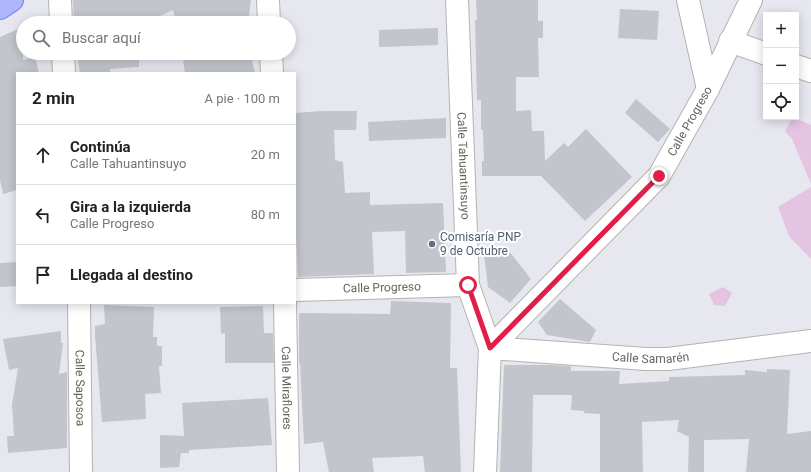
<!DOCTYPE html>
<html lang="es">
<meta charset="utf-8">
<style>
:root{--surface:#fff;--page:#f2f2f2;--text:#222;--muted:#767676;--line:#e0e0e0}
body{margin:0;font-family:Roboto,sans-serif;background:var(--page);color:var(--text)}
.controls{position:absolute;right:12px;top:12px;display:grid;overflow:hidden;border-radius:0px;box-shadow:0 2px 10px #0003}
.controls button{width:36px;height:36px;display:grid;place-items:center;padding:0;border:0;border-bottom:1px solid var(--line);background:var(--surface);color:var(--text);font:20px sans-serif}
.stop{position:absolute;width:12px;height:12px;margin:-9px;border:3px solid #e11d48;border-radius:50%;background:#fff}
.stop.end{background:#e11d48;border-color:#fff;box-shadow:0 1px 4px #0008}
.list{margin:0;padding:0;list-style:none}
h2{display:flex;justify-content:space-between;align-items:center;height:52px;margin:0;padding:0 16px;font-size:17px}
h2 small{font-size:13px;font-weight:400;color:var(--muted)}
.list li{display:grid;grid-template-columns:26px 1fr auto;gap:12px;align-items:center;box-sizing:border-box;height:60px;padding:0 16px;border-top:1px solid var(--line)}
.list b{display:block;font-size:15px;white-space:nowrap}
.list p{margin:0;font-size:13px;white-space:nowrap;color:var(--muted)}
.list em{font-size:13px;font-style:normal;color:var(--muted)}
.icon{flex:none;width:22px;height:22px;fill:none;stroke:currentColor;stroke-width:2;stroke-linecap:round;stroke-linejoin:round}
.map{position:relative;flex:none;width:811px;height:472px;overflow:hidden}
.search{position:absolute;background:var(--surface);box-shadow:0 2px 10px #0003;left:16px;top:16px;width:280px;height:44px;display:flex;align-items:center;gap:10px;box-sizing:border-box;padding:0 14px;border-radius:22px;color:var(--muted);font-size:15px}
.panel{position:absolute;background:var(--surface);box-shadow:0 2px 10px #0003;left:16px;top:72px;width:280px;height:232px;border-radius:0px}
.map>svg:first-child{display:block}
.green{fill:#e5c4e3}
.building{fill:#c2c5cb}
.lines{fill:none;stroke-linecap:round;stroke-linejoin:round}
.minor-casing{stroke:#b5b3af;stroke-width:24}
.major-casing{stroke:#6380eb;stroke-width:24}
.minor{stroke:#fff;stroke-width:22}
.major{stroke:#afb6fb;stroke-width:22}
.route{stroke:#e11d48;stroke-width:5}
.service-dot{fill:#5c6f8a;stroke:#fff;stroke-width:1.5}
.labels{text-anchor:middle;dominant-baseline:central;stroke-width:4;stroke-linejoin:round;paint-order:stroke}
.street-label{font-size:12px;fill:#65635e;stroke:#fff}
.service-label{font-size:12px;fill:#4e5e75;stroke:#fff;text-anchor:start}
</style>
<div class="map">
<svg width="811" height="472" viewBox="0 0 811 472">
<rect width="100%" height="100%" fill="#e6e7ef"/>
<path class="green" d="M 793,117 L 811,125 L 811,184 L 792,139 L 785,131 Z
M 811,187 L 811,259 L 789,236 L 778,207 Z
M 723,287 L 732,293 L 725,306 L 714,305 L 709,294 Z"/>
<path class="building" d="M 73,0 L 251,0 L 248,23 L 176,23 L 173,10 L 145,23 L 74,23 Z
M 476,0 L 538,0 L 538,21 L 543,21 L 543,38 L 538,38 L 539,77 L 516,77 L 516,111 L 531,110 L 532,131 L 544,131 L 545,161 L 564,143 L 568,147 L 586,129 L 632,177 L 585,221 L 541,176 L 482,176 L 482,161 L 484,161 L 483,130 L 481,130 L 481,100 L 477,100 L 475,20 L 477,20 Z
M 620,9 L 659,11 L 657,40 L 618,38 Z
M 23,27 L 23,60 L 35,57 L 39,73 L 17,73 L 17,190 L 3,194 L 0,180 L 0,37 Z
M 438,28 L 438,45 L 379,47 L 379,30 Z
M 77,53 L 139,53 L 139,67 L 110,69 L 111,73 L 80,73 Z
M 182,53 L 250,53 L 255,73 L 185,73 Z
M 636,99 L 670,129 L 658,142 L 625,113 Z
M 322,111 L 357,111 L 356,130 L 334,130 L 335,160 L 343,162 L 345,193 L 370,192 L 370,205 L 443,203 L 446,272 L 406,273 L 405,231 L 372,232 L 374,274 L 298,277 L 295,217 L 295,113 Z
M 446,118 L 446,138 L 369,141 L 368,122 Z
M 483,246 L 506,247 L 531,279 L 510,303 L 488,287 Z
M 17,262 L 17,286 L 0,287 L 0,263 Z
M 560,299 L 596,330 L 590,342 L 547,335 L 538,322 Z
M 391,301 L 451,303 L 450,368 L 457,368 L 461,472 L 425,472 L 423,456 L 372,458 L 374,472 L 329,472 L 323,442 L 304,444 L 300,363 L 299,363 L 299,313 L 390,314 Z
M 104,305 L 154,307 L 153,337 L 157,337 L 157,346 L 162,346 L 162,366 L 159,366 L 161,393 L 145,394 L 146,419 L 102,422 L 95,335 L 95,326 L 105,324 Z
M 263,306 L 264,333 L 273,333 L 274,363 L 225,363 L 225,333 L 221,334 L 220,307 Z
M 61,331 L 61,343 L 63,343 L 59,374 L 67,372 L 67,448 L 8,453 L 7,436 L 14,436 L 12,405 L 18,368 L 9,370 L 3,339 Z
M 504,365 L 550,365 L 571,366 L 571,371 L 620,371 L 619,384 L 669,381 L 669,377 L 745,375 L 745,370 L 767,372 L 767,369 L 790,370 L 787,434 L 811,431 L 811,472 L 746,472 L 749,439 L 704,440 L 704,472 L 688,472 L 689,437 L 677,431 L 679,420 L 642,422 L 643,472 L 600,472 L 600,414 L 584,413 L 584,411 L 571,410 L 572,395 L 533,395 L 532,472 L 500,472 Z
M 268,398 L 272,445 L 189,450 L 189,453 L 181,453 L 179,467 L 160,468 L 160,435 L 184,436 L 182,403 Z"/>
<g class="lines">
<g class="minor-casing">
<g id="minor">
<path d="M 60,0 L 61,23"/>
<path d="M 268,0 L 269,23"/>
<path id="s1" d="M 457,0 L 468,285 L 490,348 L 485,472"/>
<path d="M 688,0 L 708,89"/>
<path d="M 730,41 L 766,54"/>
<path d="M 63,53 L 64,73"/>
<path d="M 271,53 L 272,73"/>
<path d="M 796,66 L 811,71"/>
<path id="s2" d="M 295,290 L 468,285"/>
<path id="s3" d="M 79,303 L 81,472"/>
<path id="s4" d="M 285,303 L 288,472"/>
<path id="s5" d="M 490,348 L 659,176 L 708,89 L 751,0"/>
<path id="s6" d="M 490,348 L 646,359 L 668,359 L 811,341"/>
</g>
</g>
<g class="major-casing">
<path id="major" d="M 0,8 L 12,0"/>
</g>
<use href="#minor" class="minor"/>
<use href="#major" class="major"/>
</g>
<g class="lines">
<path class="route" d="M 468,285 L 490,348 L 659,176"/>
</g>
<circle class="service-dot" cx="432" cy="244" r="4"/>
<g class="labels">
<g class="street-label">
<text stroke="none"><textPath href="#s5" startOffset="304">Calle Progreso</textPath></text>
<text stroke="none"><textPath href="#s1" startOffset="166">Calle Tahuantinsuyo</textPath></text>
<text stroke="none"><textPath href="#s2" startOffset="87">Calle Progreso</textPath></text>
<text stroke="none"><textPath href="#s6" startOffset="161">Calle Samarén</textPath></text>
<text stroke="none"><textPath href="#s3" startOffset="85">Calle Saposoa</textPath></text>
<text stroke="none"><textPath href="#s4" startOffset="85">Calle Miraflores</textPath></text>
</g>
<g class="service-label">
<text x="440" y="237">Comisaría PNP<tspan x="440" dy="14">9 de Octubre</tspan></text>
</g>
</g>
</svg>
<div class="controls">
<button>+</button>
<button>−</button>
<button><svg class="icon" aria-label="locate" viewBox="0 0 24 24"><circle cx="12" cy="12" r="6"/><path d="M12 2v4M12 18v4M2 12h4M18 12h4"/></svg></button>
</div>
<div class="stop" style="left:468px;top:285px"></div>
<div class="stop end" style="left:659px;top:176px"></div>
<div class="search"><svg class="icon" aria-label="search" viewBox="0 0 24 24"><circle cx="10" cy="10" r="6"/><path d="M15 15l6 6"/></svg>Buscar aquí</div>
<section class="panel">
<h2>2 min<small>A pie · 100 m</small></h2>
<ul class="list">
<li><svg class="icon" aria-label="ahead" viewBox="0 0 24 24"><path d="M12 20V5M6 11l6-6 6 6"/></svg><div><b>Continúa</b><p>Calle Tahuantinsuyo</p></div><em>20 m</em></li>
<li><svg class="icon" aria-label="left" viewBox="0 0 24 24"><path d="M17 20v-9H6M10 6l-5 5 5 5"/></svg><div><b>Gira a la izquierda</b><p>Calle Progreso</p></div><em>80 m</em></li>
<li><svg class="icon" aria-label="arrive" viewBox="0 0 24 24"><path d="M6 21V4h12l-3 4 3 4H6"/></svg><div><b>Llegada al destino</b></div></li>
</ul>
</section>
</div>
